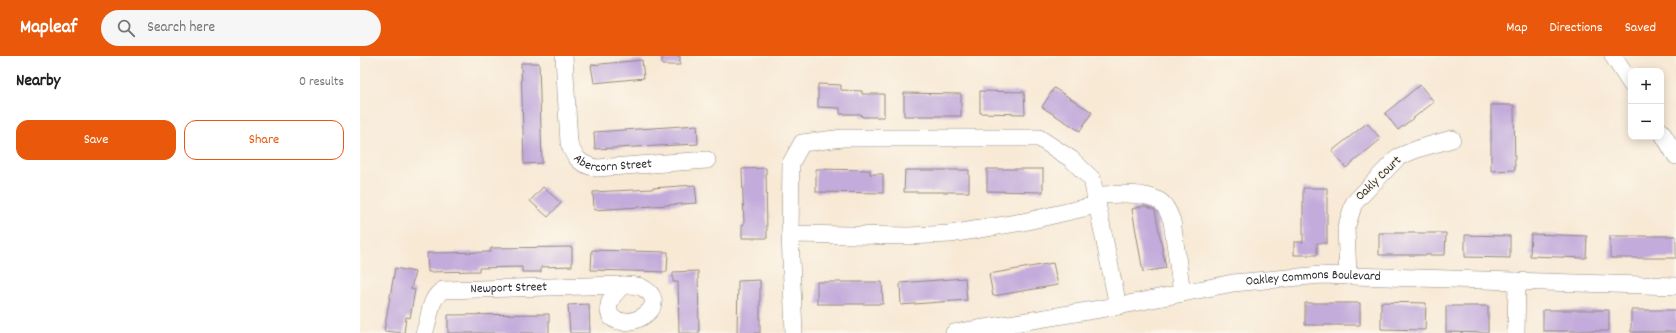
<!DOCTYPE html>
<meta charset="utf-8">
<style>
:root{--surface:#fff;--page:#f6f6f6;--text:#202124;--muted:#757577;--line:#e0e0e0;--accent:#ea580c}
body{margin:0;font-family:Dekko,sans-serif;background:var(--page);color:var(--text)}
.controls{position:absolute;right:12px;top:12px;display:grid;overflow:hidden;border-radius:8px;box-shadow:0 2px 10px #0003}
.controls button{width:36px;height:36px;display:grid;place-items:center;padding:0;border:0;border-bottom:1px solid var(--line);background:var(--surface);color:var(--text);font:20px sans-serif}
.list{margin:0;padding:0;list-style:none}
h2{display:flex;justify-content:space-between;align-items:center;height:52px;margin:0;padding:0 16px;font-size:17px}
h2 small{font-size:13px;font-weight:400;color:var(--muted)}
.actions{display:flex;gap:8px;padding:12px 16px}
.actions a{flex:1;padding:9px 0;border:1px solid var(--accent);border-radius:12px;text-align:center;font-size:14px;color:var(--accent)}
.actions .main{background:var(--accent);color:#fff}
.icon{flex:none;width:22px;height:22px;fill:none;stroke:currentColor;stroke-width:2;stroke-linecap:round;stroke-linejoin:round}
.map{position:relative;flex:none;width:1316px;height:277px;overflow:hidden}
header{display:flex;align-items:center;gap:24px;box-sizing:border-box;height:56px;padding:0 20px;background:var(--accent);color:#fff}
header strong{font-size:19px}
nav{display:flex;gap:22px;margin-inline-start:auto;font-size:14px}
.search{width:280px;height:36px;background:var(--page);display:flex;align-items:center;gap:10px;box-sizing:border-box;padding:0 14px;border-radius:22px;color:var(--muted);font-size:15px}
main{display:flex}
aside{flex:1;background:var(--surface)}
.map>svg:first-child{display:block}
.building{fill:#c3abdb}
.lines{fill:none;stroke-linecap:round;stroke-linejoin:round}
.minor-casing{stroke:#928a80;stroke-width:18}
.minor{stroke:#fff;stroke-width:17}
.labels{text-anchor:middle;dominant-baseline:central;stroke-width:3;stroke-linejoin:round;paint-order:stroke}
.street-label{font-size:13px;fill:#2b2b2b;stroke:#fbf7ec}
</style>
<header>
<strong>Mapleaf</strong>
<div class="search"><svg class="icon" aria-label="search" viewBox="0 0 24 24"><circle cx="10" cy="10" r="6"/><path d="M15 15l6 6"/></svg>Search here</div>
<nav><a>Map</a><a>Directions</a><a>Saved</a></nav>
</header>
<main>
<aside>
<h2>Nearby<small>0 results</small></h2>
<ul class="list">
</ul>
<div class="actions"><a class="main">Save</a><a>Share</a></div>
</aside>
<div class="map">
<svg width="1316" height="277" viewBox="0 0 1316 277">
<rect width="100%" height="100%" fill="#fbf7ec"/>
<filter id="ink" filterUnits="userSpaceOnUse"><feTurbulence type="fractalNoise" baseFrequency=".025" numOctaves="2"/><feDisplacementMap in="SourceGraphic" scale="8" xChannelSelector="R" yChannelSelector="G"/><feConvolveMatrix kernelMatrix="1 2 1 2 8 2 1 2 1" color-interpolation-filters="sRGB"/></filter>
<filter id="wash" filterUnits="userSpaceOnUse"><feTurbulence type="fractalNoise" baseFrequency=".012" numOctaves="4" result="noise"/><feDisplacementMap in="SourceGraphic" scale="16" xChannelSelector="R" yChannelSelector="G"/><feGaussianBlur stdDeviation="0.9" result="paint"/><feColorMatrix in="noise" values="0 0 0 0 0 0 0 0 0 0 0 0 0 0 0 0 0 1.4 0 .05"/><feComposite in="paint" operator="in"/></filter>
<g filter="url(#wash)">
<rect width="100%" height="100%" fill="#f8e9d5"/>
<g id="blocks">
<path class="building" d="M 302,0 L 320,0 L 320,9 L 302,9 Z
M 282,4 L 284,22 L 234,27 L 231,9 Z
M 161,7 L 179,7 L 182,107 L 164,108 Z
M 458,28 L 481,29 L 481,34 L 502,35 L 502,38 L 524,38 L 524,61 L 502,61 L 501,58 L 480,58 L 480,52 L 458,51 Z
M 1060,29 L 1074,46 L 1038,74 L 1025,57 Z
M 694,32 L 732,56 L 720,75 L 682,51 Z
M 620,35 L 664,36 L 665,58 L 620,57 Z
M 544,37 L 601,38 L 601,60 L 544,60 Z
M 1131,49 L 1154,49 L 1155,114 L 1131,115 Z
M 1007,67 L 1021,83 L 986,112 L 972,95 Z
M 337,69 L 338,88 L 235,93 L 234,76 Z
M 406,112 L 407,182 L 382,182 L 382,169 L 384,168 L 382,113 Z
M 456,113 L 510,114 L 510,118 L 523,118 L 523,137 L 456,136 Z
M 627,113 L 683,113 L 683,136 L 627,135 Z
M 545,114 L 609,114 L 609,136 L 544,136 Z
M 335,129 L 337,147 L 234,154 L 233,136 L 292,133 L 292,132 Z
M 183,131 L 201,147 L 188,161 L 170,145 Z
M 943,132 L 967,132 L 967,187 L 957,187 L 957,199 L 934,199 L 934,186 L 943,186 Z
M 785,150 L 795,154 L 806,212 L 783,216 L 772,153 Z
M 1019,177 L 1086,177 L 1085,199 L 1019,199 Z
M 1171,178 L 1227,180 L 1226,202 L 1170,200 Z
M 1105,179 L 1150,180 L 1150,202 L 1105,201 Z
M 1250,180 L 1316,180 L 1316,202 L 1250,202 Z
M 212,191 L 212,210 L 181,211 L 181,216 L 162,216 L 162,211 L 119,212 L 119,215 L 68,216 L 67,197 L 131,196 L 131,192 Z
M 232,194 L 308,196 L 307,216 L 231,214 Z
M 693,207 L 698,229 L 633,240 L 629,218 Z
M 35,212 L 55,216 L 51,233 L 55,234 L 50,262 L 46,261 L 44,277 L 24,275 Z
M 338,215 L 339,277 L 319,277 L 318,226 L 313,226 L 313,216 Z
M 605,222 L 607,244 L 541,249 L 540,227 Z
M 400,224 L 400,277 L 377,277 L 378,225 Z
M 457,226 L 522,226 L 523,248 L 457,248 Z
M 1021,246 L 1066,247 L 1065,274 L 1021,273 Z
M 945,247 L 1000,247 L 1000,269 L 945,269 Z
M 229,248 L 230,277 L 210,277 L 208,249 Z
M 1086,250 L 1128,250 L 1128,277 L 1086,276 Z
M 1183,254 L 1249,254 L 1249,275 L 1183,275 Z
M 1271,254 L 1316,254 L 1316,276 L 1271,276 Z
M 189,258 L 189,277 L 88,277 L 88,259 Z"/>
</g>
</g>
<g filter="url(#ink)">
<use href="#blocks" fill-opacity="0" stroke="#928a80" stroke-width="1"/>
<g class="lines">
<g class="minor-casing">
<g id="minor">
<path id="s1" d="M 204,0 L 209,87 C 214,102 221,109 237,112 L 347,104"/>
<path d="M 1253,0 L 1271,28"/>
<path d="M 1301,75 L 1316,100"/>
<path d="M 735,140 C 753,138 786,135 801,146 C 807,151 809,158 812,165 L 822,237"/>
<path d="M 430,178 L 549,180 L 590,178 L 663,166 L 737,149"/>
<path d="M 988,220 L 986,172 L 994,147 L 1038,101 L 1060,92 L 1092,83"/>
<path d="M 263,229 C 268,229 276,229 281,231 C 315,248 270,277 251,261 C 244,247 254,238 263,229 Z"/>
<path id="s2" d="M 64,277 C 71,262 68,243 83,234 L 263,229"/>
<path d="M 434,277 L 430,178 L 431,107 L 442,87 L 483,82 L 679,82 L 711,103 L 732,123 L 758,250"/>
<path id="s3" d="M 594,277 L 758,250 L 873,227 L 961,219 L 1316,230"/>
<path d="M 1156,277 L 1157,225"/>
</g>
</g>
<use href="#minor" class="minor"/>
</g>
</g>
<g class="labels">
<g class="street-label">
<text stroke="none"><textPath href="#s1" startOffset="142">Abercorn Street</textPath></text>
<text transform="translate(1019 123) rotate(-44)">Oakly Court</text>
<text stroke="none"><textPath href="#s3" startOffset="364">Oakley Commons Boulevard</textPath></text>
<text stroke="none"><textPath href="#s2" startOffset="114">Newport Street</textPath></text>
</g>
</g>
</svg>
<div class="controls">
<button>+</button>
<button>−</button>
</div>
</div>
</main>
